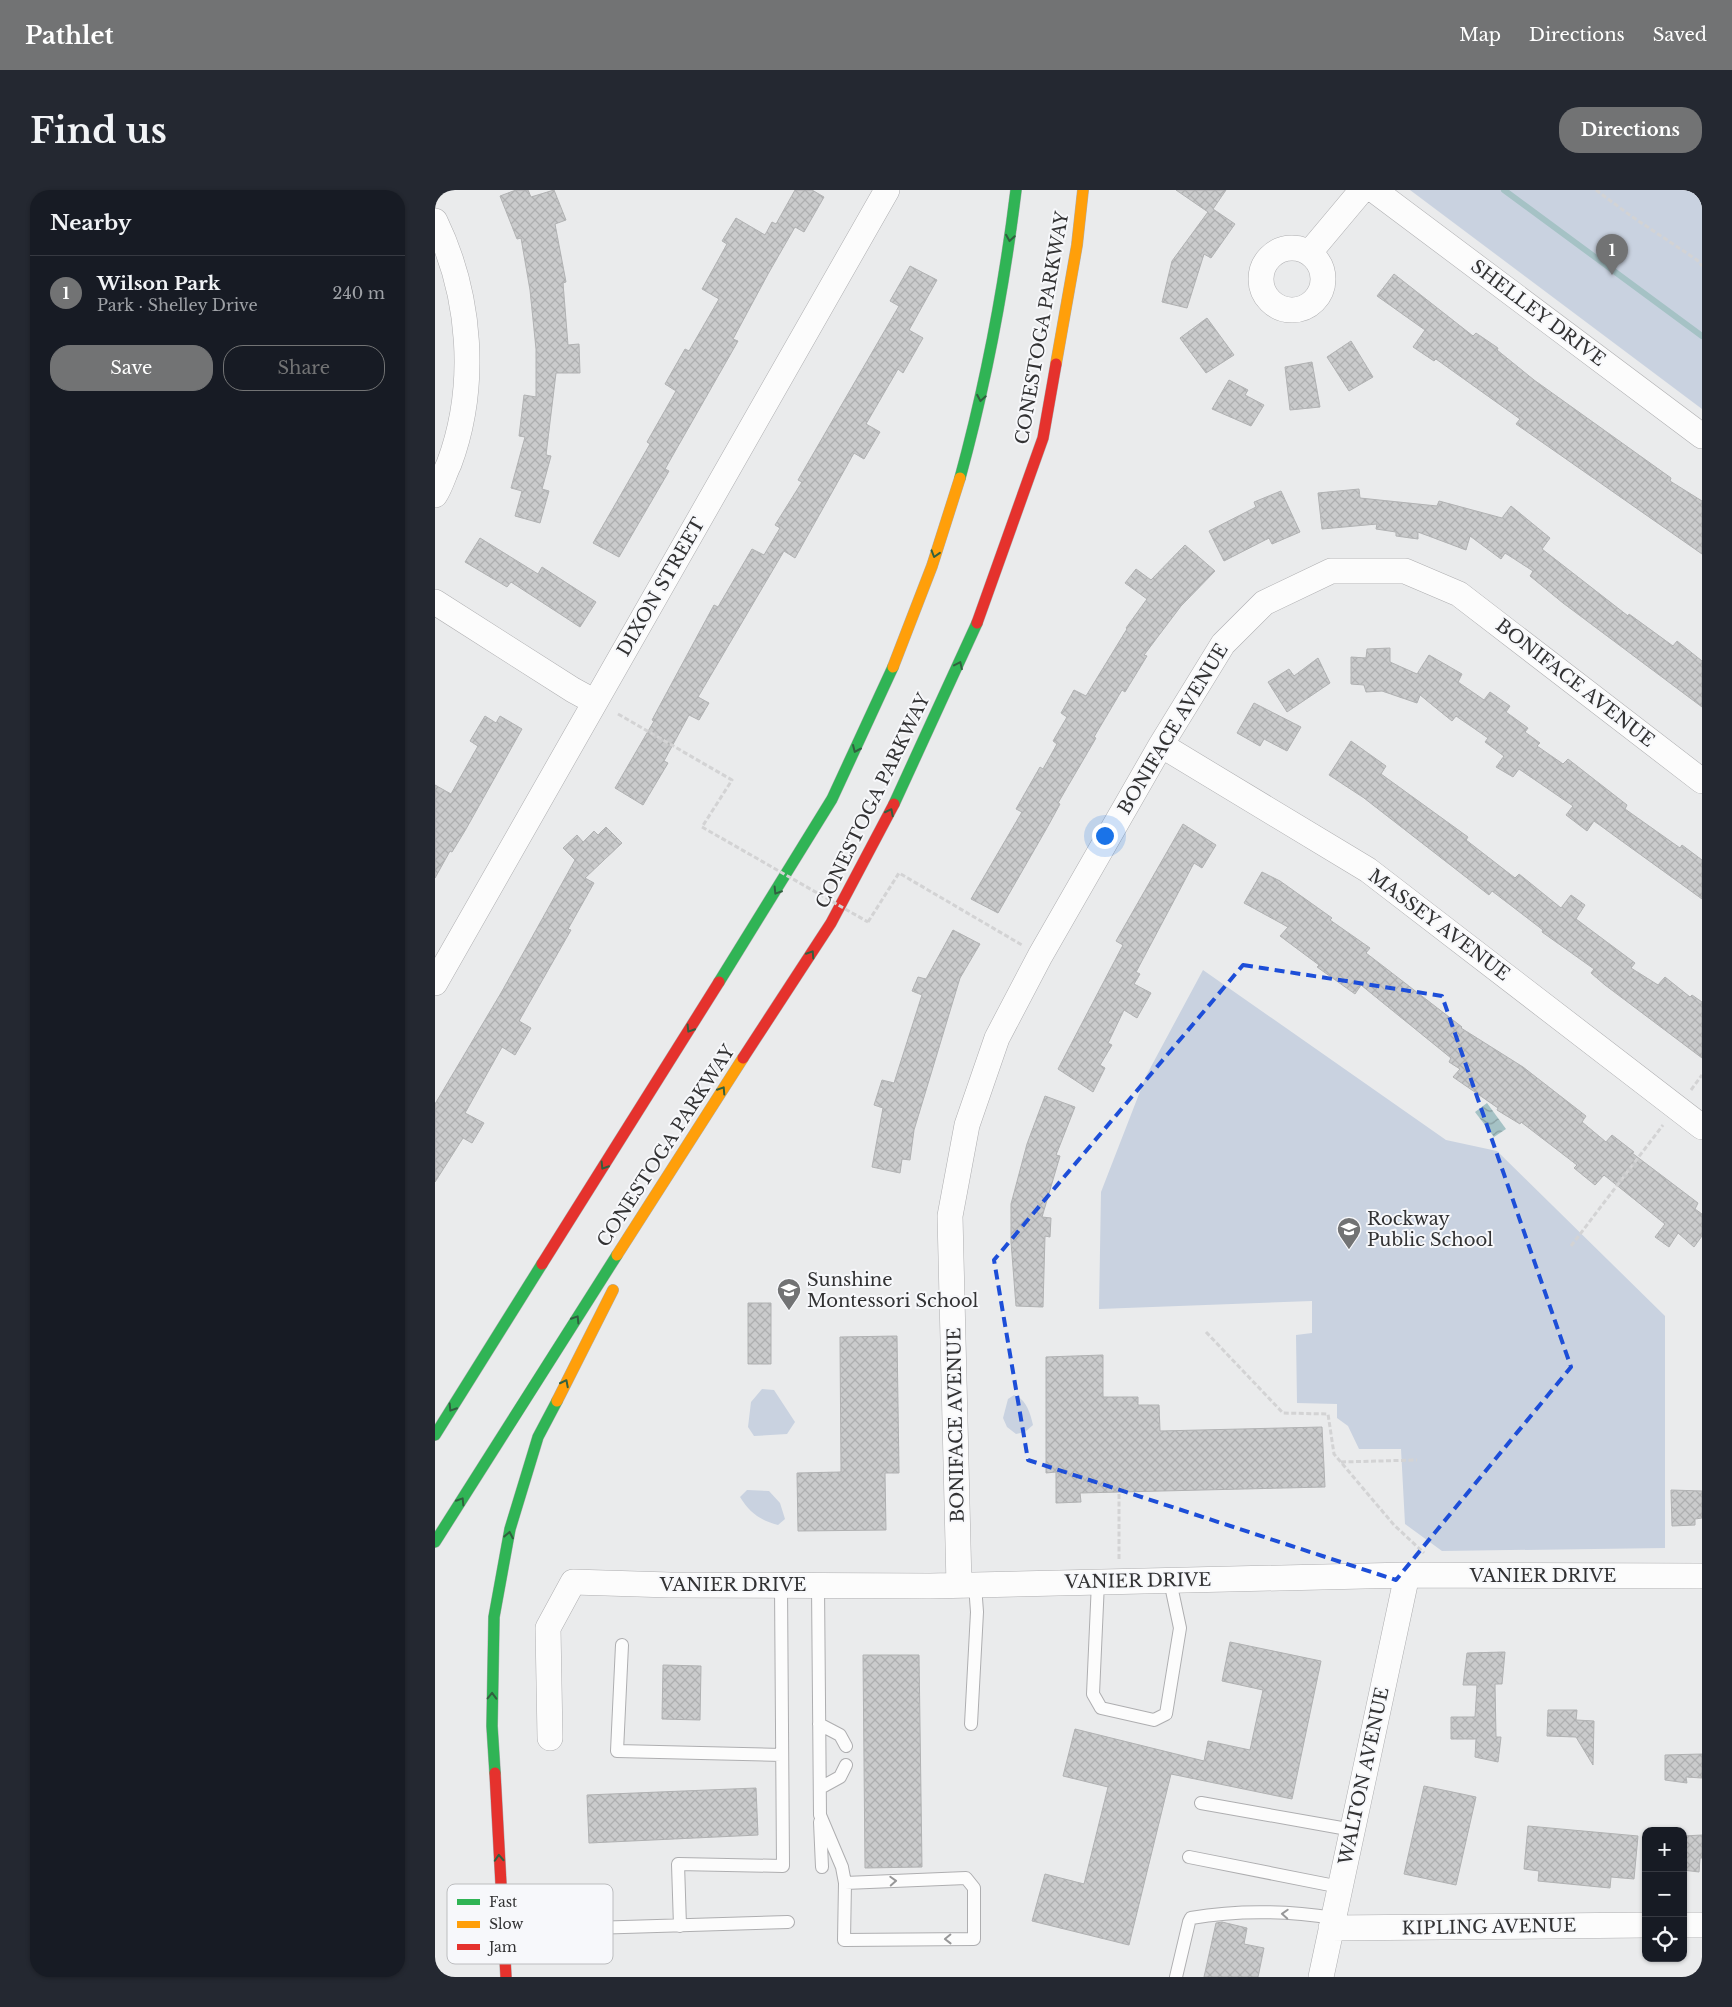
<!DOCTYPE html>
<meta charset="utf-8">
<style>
:root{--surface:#171b24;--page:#242831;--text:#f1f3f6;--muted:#9ea1a6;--line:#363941;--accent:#727374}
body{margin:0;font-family:"Libre Baskerville",serif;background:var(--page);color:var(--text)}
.controls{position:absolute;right:15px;bottom:15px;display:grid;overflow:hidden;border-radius:10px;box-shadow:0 1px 4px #0004}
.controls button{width:45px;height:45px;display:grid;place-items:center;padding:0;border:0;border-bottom:1px solid var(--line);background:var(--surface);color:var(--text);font:25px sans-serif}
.you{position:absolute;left:669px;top:645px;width:18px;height:18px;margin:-12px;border:4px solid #fff;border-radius:50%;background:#1a73e8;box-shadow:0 0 0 8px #1a73e833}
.badge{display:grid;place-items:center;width:32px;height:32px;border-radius:50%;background:var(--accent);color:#fff;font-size:16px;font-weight:700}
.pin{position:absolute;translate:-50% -41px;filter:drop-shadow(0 1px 2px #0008)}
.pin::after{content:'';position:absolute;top:26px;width:18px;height:15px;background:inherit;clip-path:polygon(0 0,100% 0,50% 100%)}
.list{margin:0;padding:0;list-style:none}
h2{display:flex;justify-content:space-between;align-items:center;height:65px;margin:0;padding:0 20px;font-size:21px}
h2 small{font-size:16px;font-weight:400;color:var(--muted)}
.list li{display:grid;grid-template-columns:32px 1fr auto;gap:15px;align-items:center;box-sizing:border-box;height:75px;padding:0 20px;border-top:1px solid var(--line)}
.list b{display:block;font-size:19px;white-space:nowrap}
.list p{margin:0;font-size:16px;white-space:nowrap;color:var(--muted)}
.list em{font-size:16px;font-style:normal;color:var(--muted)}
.actions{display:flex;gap:10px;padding:15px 20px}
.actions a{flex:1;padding:11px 0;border:1px solid var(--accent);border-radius:20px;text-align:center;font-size:18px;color:var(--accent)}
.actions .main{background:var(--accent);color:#fff}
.icon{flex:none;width:28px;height:28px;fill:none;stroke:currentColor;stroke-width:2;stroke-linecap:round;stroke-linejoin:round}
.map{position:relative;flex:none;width:1267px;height:1787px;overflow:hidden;border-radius:20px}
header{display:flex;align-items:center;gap:30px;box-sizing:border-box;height:70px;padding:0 25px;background:var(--accent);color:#fff}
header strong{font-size:24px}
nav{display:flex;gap:28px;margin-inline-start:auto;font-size:18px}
.intro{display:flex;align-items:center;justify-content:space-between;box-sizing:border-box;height:120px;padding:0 30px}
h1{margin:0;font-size:35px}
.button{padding:12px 22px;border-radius:20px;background:var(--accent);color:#fff;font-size:18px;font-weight:700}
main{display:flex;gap:30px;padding:0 30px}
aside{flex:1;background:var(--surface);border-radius:20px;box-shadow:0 1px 4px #0004}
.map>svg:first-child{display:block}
.green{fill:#c9d2e0}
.water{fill:url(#water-waves)}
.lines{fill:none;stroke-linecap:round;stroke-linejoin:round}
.stream{stroke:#a5c2c5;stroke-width:6}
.building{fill:url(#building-cross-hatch);stroke:#b1b2b3}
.lane-casing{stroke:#aeaeb0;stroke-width:14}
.street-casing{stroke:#aeaeb0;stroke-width:26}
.fast-casing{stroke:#aeaeb0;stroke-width:12}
.slow-casing{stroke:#aeaeb0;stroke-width:12}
.jam-casing{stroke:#aeaeb0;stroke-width:12}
.path{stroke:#d3d3d4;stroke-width:3;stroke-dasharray:5 2.5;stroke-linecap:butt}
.lane{stroke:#fcfcfc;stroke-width:12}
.street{stroke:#fcfcfc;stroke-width:25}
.fast{stroke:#30b455;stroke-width:11}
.slow{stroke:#ff9f0a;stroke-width:11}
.jam{stroke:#e5322d;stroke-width:11}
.path-bridge{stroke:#d3d3d4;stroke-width:3;stroke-dasharray:5 2.5;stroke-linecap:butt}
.oneway{stroke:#31603f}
.oneway2{stroke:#979798}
.marked{fill:none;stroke:#1d4ed8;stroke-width:4;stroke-dasharray:10 6;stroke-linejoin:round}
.labels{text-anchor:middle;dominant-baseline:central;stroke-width:4;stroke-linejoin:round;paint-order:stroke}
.street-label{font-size:18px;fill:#323233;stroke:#f7f8fb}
.poi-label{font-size:18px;fill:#323233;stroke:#f7f8fb;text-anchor:start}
.key{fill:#f7f8fb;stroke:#bcbdbf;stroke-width:1}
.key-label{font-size:14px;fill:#323233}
</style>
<header>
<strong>Pathlet</strong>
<nav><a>Map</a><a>Directions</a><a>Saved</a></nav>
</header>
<div class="intro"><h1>Find us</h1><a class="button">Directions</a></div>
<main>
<aside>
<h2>Nearby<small></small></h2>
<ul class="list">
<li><span class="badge">1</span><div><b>Wilson Park</b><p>Park · Shelley Drive</p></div><em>240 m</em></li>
</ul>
<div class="actions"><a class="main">Save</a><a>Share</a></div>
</aside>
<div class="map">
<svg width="1267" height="1787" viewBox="0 0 1267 1787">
<defs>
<pattern id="water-waves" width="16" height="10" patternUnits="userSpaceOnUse" patternTransform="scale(1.25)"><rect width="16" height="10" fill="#a5c2c5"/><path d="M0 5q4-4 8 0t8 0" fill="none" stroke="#879ea1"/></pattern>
<pattern id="building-cross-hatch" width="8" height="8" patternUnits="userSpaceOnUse" patternTransform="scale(1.25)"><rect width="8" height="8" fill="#cacbcc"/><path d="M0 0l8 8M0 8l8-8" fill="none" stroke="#aeafb0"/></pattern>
</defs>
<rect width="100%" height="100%" fill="#eaebec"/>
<path class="green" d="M 975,0 L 1267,0 L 1267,219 Z
M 768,780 L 1011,950 L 1062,961 L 1230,1126 L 1230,1358 L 1007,1361 L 970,1334 L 966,1259 L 924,1259 L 913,1236 L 902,1228 L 902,1214 L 862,1213 L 861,1145 L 877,1143 L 877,1111 L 664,1119 L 666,1002 L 711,886 Z
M 327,1199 L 339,1200 L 360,1232 L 352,1244 L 319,1246 L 313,1237 L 316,1212 Z
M 579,1205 C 592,1210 595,1223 598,1235 L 590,1242 L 581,1244 L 572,1237 L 568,1228 L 573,1209 Z
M 312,1300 L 334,1301 L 345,1313 L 350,1329 L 343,1335 C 325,1330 315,1323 305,1307 Z"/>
<path class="water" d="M 1052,913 L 1071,939 L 1059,947 L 1040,922 Z"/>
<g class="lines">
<path class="stream" d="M 1069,0 L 1267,146"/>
</g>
<path class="building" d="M 81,0 L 93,0 L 96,7 L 119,0 L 131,30 L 120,34 L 131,92 L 128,93 L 133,155 L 144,154 L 145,183 L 121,183 L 111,265 L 116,266 L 107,299 L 114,301 L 105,333 L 80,326 L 87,301 L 76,298 L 90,247 L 84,246 L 89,205 L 101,207 L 101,159 L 95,100 L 86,48 L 82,49 L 65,6 Z
M 360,0 L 377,0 L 389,7 L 369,42 L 360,37 L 333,84 L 298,149 L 303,151 L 230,279 L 234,281 L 184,367 L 158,353 L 215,254 L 212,252 L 241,201 L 230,194 L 250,159 L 254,161 L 284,109 L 267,99 L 292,54 L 287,51 L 301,28 L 330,45 L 337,32 L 341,34 Z
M 741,0 L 791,0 L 778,19 L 800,34 L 776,68 L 769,64 L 752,118 L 727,112 L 737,71 L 773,22 Z
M 475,76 L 502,90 L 474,140 L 488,148 L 468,183 L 463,179 L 431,234 L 445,242 L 429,269 L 419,263 L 360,368 L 349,361 L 263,507 L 274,513 L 264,530 L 254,525 L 229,571 L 233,573 L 208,615 L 180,598 L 219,531 L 217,530 L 279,415 L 283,417 L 317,359 L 329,365 L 345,338 L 340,335 L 367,292 L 363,290 L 464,116 L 455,111 Z
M 959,84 L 1038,146 L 1041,143 L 1063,158 L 1062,160 L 1099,190 L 1236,288 L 1235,291 L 1267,311 L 1267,364 L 1081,234 L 1085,229 L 1001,169 L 999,171 L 978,157 L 990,140 L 942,106 Z
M 772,128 L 799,165 L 771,183 L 745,148 Z
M 916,151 L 938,187 L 914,201 L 892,167 Z
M 877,172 L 885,217 L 855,220 L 850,177 Z
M 794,190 L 813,200 L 810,205 L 829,215 L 816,236 L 777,219 Z
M 924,299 L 925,308 L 1002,316 L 1004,311 L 1067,328 L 1076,316 L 1115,348 L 1107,359 L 1193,426 L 1194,424 L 1238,456 L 1242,451 L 1267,471 L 1267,517 L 1128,413 L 1095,386 L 1098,381 L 1070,363 L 1066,369 L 1035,346 L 1031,360 L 983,342 L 983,349 L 961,346 L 961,342 L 941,339 L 942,334 L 887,339 L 883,303 Z
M 846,301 L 865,342 L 837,354 L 834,348 L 789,371 L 774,341 L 821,317 L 819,312 Z
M 45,348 L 103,384 L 107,377 L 161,412 L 145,437 L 76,392 L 72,397 L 30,372 Z
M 750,355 L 780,381 L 746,416 L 709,465 L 712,466 L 690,502 L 687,500 L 659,547 L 661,548 L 623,613 L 625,614 L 613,636 L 563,723 L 536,709 L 587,622 L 581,619 L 605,577 L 608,579 L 622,554 L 618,551 L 632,527 L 626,523 L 639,500 L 651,506 L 692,439 L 691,438 L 712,409 L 690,393 L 701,379 L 716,390 Z
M 955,458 L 955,472 L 982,484 L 994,465 L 1027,484 L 1023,492 L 1049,510 L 1055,502 L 1075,516 L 1071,522 L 1093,538 L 1090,542 L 1105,553 L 1102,556 L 1128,574 L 1133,569 L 1192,615 L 1190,619 L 1245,658 L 1247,655 L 1267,670 L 1267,709 L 1159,631 L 1152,641 L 1131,625 L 1138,616 L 1084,579 L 1078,587 L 1061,577 L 1069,566 L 1050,552 L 1053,548 L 1021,526 L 1017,531 L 985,505 L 982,513 L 947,501 L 931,502 L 929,495 L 916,494 L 916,467 L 931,468 L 932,459 Z
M 883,468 L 895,493 L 852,522 L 833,492 L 854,479 L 859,486 Z
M 819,513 L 866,537 L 852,561 L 829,549 L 825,556 L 802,543 Z
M 50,526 L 61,533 L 65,526 L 87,539 L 31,639 L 17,662 L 15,661 L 0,688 L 0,595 L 16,604 L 43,556 L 35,551 Z
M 916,551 L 951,576 L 946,584 L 1033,647 L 1031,650 L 1080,688 L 1084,684 L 1126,718 L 1136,705 L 1150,715 L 1141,729 L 1200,773 L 1196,778 L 1223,795 L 1230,787 L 1255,807 L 1257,805 L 1267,812 L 1267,868 L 1170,795 L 1156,783 L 1159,779 L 1107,742 L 1108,740 L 1057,701 L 1054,705 L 929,608 L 894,585 Z
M 748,634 L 781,655 L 767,678 L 759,673 L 701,782 L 705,784 L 699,794 L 716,803 L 702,828 L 689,820 L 673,853 L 677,855 L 665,875 L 670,878 L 658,902 L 623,879 L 688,755 L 681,751 Z
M 171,637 L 187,653 L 150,688 L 159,693 L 133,739 L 136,740 L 84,831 L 96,838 L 80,865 L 67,857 L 30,923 L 49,933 L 37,953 L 28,948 L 0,992 L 0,914 L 66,803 L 140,670 L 128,658 L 142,645 L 148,652 L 159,641 L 163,645 Z
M 827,682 L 845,691 L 897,728 L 895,730 L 935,758 L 931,763 L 1027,837 L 1026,838 L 1088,877 L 1151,926 L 1147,932 L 1171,952 L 1177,945 L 1199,962 L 1197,963 L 1263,1013 L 1260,1019 L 1267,1024 L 1267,1046 L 1259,1057 L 1243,1043 L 1234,1057 L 1220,1047 L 1230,1034 L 1169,985 L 1160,995 L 1139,978 L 1142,975 L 1086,932 L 1085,934 L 1062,920 L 1063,918 L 1018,887 L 1025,879 L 1014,872 L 1016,868 L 926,795 L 920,804 L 882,777 L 884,775 L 845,746 L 853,737 L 809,713 Z
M 518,740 L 545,754 L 525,788 L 479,940 L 475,970 L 467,969 L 465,983 L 437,977 L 448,918 L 439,915 L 447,890 L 459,893 L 487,805 L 477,801 L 483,787 L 491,789 Z
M 610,906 L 640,917 L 621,965 L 625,966 L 607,1027 L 616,1028 L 615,1047 L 610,1046 L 608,1117 L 581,1116 L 576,1052 L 576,1014 L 592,954 Z
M 313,1113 L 336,1113 L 336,1174 L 313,1174 Z
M 462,1146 L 464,1283 L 450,1283 L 451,1340 L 363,1341 L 362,1283 L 406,1282 L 405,1147 Z
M 668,1165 L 668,1207 L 703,1207 L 703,1215 L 724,1215 L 725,1241 L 887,1237 L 890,1297 L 645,1303 L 646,1312 L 621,1313 L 621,1282 L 611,1283 L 611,1167 Z
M 1236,1300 L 1267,1301 L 1267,1328 L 1260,1329 L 1260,1335 L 1237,1336 Z
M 795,1452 L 886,1471 L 857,1609 L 736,1584 L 694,1755 L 597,1731 L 610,1684 L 649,1694 L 673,1597 L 628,1586 L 640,1539 L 769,1571 L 773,1551 L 815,1560 L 828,1500 L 787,1491 Z
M 1070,1462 L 1067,1494 L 1060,1494 L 1061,1547 L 1066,1547 L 1063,1572 L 1040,1567 L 1041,1549 L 1016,1549 L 1016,1527 L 1040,1527 L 1042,1495 L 1028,1495 L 1032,1463 Z
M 428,1465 L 484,1465 L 487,1677 L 430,1678 Z
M 228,1475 L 266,1476 L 265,1530 L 227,1529 Z
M 1113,1520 L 1142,1520 L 1141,1530 L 1159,1531 L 1158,1575 L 1141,1547 L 1112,1546 Z
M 1267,1564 L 1267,1588 L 1251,1587 L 1252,1593 L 1230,1590 L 1230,1565 Z
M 989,1596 L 1041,1607 L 1021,1695 L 969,1684 Z
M 321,1598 L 323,1645 L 154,1653 L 152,1605 Z
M 1093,1636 L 1203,1646 L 1199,1689 L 1176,1687 L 1175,1698 L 1103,1691 L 1104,1681 L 1089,1679 Z
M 1267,1645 L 1267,1668 L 1265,1668 L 1264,1682 L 1248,1680 L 1248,1646 Z
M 787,1732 L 812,1738 L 809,1754 L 829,1758 L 823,1787 L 769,1787 L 781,1733 Z"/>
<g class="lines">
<g class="lane-casing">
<path id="lane" d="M 663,1392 L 658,1504 L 666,1518 L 719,1530 L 731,1524 L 745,1438 L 735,1391
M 383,1396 L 385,1625 L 407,1677 L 410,1693 L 409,1750 L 539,1749 L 539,1698 L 531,1688 L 410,1693
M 187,1455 L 182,1561 L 347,1565
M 384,1534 L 405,1545 L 411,1556
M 536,1534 L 542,1422 L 540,1395
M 385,1598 L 405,1587 L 411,1575
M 766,1613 L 918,1640
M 385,1632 L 387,1677
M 754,1667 L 905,1697
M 245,1736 L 243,1674 L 348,1676 L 346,1396
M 156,1738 L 353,1732
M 741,1787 L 754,1732 L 756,1728 C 802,1720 853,1721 899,1728"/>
</g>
<g class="street-casing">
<path id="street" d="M 939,0 L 1267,246
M 0,31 C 36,105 43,196 14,274 C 9,284 6,296 0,305
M826 89a31 31 0 1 1 62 0a31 31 0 1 1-62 0Z
M 875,62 L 927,0
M 0,412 L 138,500 L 160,512
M 726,555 L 933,680 L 1267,937
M 0,793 L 452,0
M 524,1395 L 515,1026 L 532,935 L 562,848 L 605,766 L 726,555 L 788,454 L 829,413 L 896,381 L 970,381 L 1024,404 L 1267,591
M 115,1548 L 113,1438 L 138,1392 L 235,1395 L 495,1396 L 972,1385 L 1267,1386
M 1248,1735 L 1267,1735
M 896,1738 L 1211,1735
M 886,1787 L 972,1385"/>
</g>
<g class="fast-casing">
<path id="fast" d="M 525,288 C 551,193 569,98 581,0
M 459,614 L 542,433
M 284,792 L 397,609 L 458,477
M 0,1245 L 107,1074
M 0,1352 L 182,1065
M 60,1583 L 57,1536 L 59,1427 L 75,1339 L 103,1247 L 122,1211"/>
</g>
<g class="slow-casing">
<path id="slow" d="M 621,174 L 642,55 L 648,0
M 458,477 L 497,376 L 525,288
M 182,1065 L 308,868
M 122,1211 L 178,1100"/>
</g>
<g class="jam-casing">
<path id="jam" d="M 542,433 L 608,248 L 621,174
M 308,868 L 396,733 L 459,614
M 107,1074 L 284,792
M 60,1583 L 71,1787"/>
</g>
<path class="path" d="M 1161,0 L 1196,26 L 1262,70 L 1267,76
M 183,524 L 297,590 L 267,637
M 433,732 L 464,683 L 587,755
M 1256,900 L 1267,885
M 1136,1056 L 1228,935
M 771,1142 L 848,1223 L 893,1224 L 899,1264 L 959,1335 L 989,1363
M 906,1272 L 982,1270
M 684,1369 L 684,1302"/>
<use href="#lane" class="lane"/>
<use href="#street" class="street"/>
<use href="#fast" class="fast"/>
<use href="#slow" class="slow"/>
<use href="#jam" class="jam"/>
<path class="path-bridge" d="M 267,637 L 433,732"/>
</g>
<defs><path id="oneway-chevron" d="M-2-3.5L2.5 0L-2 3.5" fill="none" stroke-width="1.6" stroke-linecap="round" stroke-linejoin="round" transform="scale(1.25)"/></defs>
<g class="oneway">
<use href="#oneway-chevron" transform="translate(575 48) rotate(99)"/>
<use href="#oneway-chevron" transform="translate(546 208) rotate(100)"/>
<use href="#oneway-chevron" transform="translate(500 364) rotate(107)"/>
<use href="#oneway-chevron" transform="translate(524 475) rotate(-65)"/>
<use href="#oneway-chevron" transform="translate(421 559) rotate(114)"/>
<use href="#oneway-chevron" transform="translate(455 622) rotate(-63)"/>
<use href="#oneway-chevron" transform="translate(342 701) rotate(122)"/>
<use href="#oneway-chevron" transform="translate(376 764) rotate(-57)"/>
<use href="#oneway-chevron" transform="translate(255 839) rotate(122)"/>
<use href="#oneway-chevron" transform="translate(287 900) rotate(-57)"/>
<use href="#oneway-chevron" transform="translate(169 976) rotate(122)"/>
<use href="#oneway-chevron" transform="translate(141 1129) rotate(-58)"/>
<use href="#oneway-chevron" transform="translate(130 1193) rotate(-63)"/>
<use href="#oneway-chevron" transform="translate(17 1218) rotate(122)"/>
<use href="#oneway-chevron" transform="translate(26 1311) rotate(-58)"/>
<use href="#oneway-chevron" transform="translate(74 1345) rotate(-79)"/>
<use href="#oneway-chevron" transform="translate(57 1506) rotate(-89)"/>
<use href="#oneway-chevron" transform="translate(64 1668) rotate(-93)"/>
</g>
<g class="oneway2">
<use href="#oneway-chevron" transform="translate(458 1691) rotate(-3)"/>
<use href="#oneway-chevron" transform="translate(850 1724) rotate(-177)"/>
<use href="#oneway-chevron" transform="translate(513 1749) rotate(179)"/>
</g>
<path class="marked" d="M 808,775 L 1007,806 L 1136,1177 L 961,1390 L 593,1270 L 559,1070 Z"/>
<defs>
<g id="school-pin" transform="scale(1.25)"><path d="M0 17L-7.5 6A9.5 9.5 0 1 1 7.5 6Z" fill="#727374" stroke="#f7f8fb"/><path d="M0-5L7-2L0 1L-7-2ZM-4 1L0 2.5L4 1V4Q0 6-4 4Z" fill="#fff"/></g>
</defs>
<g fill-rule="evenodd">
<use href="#school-pin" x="914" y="1039"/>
<use href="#school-pin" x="354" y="1100"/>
</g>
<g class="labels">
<g class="street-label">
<text transform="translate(1103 123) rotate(37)">SHELLEY DRIVE</text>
<text transform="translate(607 138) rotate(-80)">CONESTOGA PARKWAY</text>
<text transform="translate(226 397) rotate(-60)">DIXON STREET</text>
<text transform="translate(1140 493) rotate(38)">BONIFACE AVENUE</text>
<text transform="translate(738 539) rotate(-59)">BONIFACE AVENUE</text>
<text transform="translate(438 611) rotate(-64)">CONESTOGA PARKWAY</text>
<text transform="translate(1004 735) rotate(37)">MASSEY AVENUE</text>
<text transform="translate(231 956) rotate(-57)">CONESTOGA PARKWAY</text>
<text transform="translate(521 1235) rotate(-91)">BONIFACE AVENUE</text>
<text x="1108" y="1386">VANIER DRIVE</text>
<text transform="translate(703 1391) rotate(-1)">VANIER DRIVE</text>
<text x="298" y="1395">VANIER DRIVE</text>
<text transform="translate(929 1586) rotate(-78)">WALTON AVENUE</text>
<text transform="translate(1054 1737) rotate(-1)">KIPLING AVENUE</text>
</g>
<g class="poi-label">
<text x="932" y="1029">Rockway<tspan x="932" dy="21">Public School</tspan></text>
<text x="372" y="1090">Sunshine<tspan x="372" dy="21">Montessori School</tspan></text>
</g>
</g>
<rect x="12" y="1694" width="166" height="80" rx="8" class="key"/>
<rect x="22" y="1709" width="23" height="6" fill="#30b455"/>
<rect x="22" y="1731" width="23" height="7" fill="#ff9f0a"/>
<rect x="22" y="1754" width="23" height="6" fill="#e5322d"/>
<g class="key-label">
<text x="54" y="1717">Fast</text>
<text x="54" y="1739">Slow</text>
<text x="54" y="1762">Jam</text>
</g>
</svg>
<div class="controls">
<button>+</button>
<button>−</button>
<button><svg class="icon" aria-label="locate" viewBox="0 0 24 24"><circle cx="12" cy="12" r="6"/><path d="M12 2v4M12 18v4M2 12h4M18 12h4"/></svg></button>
</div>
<div class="you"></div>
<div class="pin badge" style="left:1177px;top:85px">1</div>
</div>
</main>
